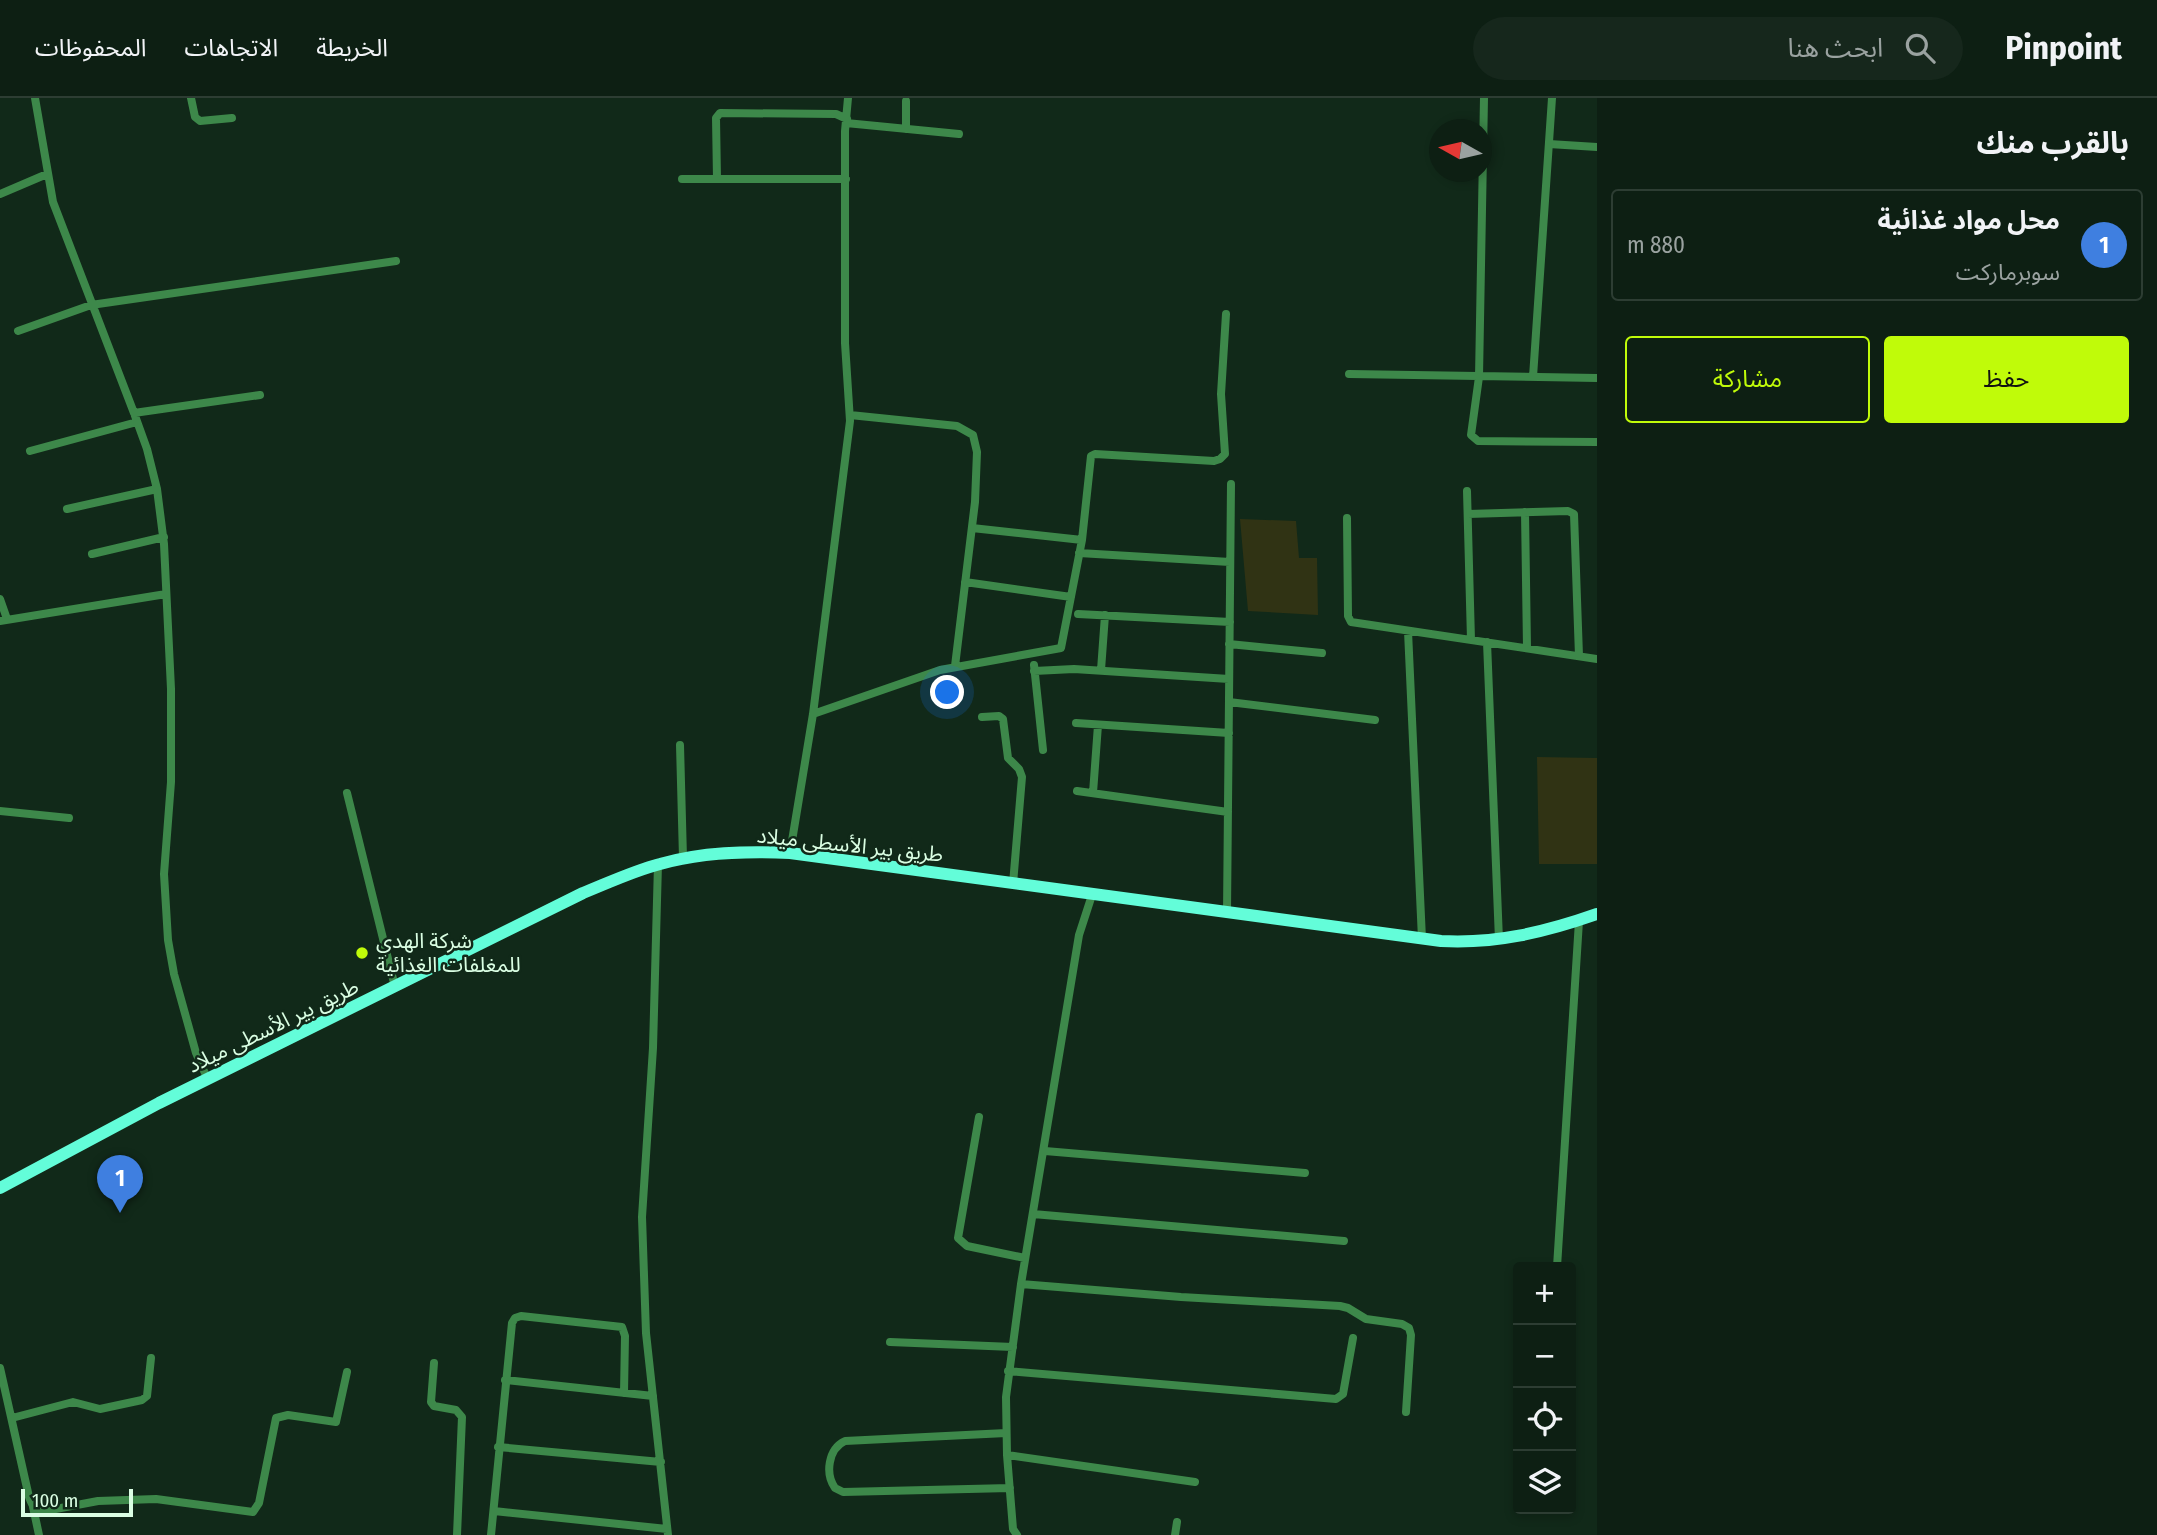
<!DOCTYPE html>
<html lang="ar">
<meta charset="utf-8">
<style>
:root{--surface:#0d1f13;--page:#16271c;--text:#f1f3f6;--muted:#9aa2a0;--line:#2d3d33;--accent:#c0fb09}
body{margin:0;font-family:"Fira Sans Condensed","Noto Sans Arabic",sans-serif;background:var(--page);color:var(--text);direction:rtl}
.controls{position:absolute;right:21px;bottom:21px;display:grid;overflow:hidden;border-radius:7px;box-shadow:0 4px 10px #0003}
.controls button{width:63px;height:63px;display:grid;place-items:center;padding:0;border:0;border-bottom:2px solid var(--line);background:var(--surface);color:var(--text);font:35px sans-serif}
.compass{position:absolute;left:1429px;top:21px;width:63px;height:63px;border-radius:50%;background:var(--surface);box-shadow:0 4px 10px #0003;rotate:278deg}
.scale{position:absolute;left:21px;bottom:18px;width:112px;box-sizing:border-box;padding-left:7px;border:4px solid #dafee3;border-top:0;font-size:19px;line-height:24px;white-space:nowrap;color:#dafee3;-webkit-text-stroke:5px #112919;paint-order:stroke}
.you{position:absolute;left:948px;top:595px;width:24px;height:24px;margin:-18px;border:5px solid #fff;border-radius:50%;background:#1a73e8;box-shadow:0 0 0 10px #1a73e833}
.badge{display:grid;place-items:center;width:46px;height:46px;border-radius:50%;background:var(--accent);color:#fff;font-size:23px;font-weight:700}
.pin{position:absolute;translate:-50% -58px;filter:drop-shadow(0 2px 4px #0008)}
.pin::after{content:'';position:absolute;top:37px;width:24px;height:21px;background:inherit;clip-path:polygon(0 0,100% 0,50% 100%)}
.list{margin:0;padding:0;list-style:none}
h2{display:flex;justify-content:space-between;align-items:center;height:91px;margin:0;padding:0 28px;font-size:30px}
h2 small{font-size:23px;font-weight:400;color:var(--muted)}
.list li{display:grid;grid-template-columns:46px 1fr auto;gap:21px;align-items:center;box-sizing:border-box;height:112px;margin:0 14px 14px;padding:0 14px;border:2px solid var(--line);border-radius:7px}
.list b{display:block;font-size:26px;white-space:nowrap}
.list p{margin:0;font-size:23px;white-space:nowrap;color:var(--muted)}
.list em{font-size:23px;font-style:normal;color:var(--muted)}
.actions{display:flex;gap:14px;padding:21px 28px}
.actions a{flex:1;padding:16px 0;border:2px solid var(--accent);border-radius:7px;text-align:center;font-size:24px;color:var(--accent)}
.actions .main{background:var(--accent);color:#111}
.icon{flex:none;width:38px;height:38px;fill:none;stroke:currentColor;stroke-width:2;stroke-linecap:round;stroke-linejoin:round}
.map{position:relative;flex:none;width:1597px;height:1437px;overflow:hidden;direction:ltr}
header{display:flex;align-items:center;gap:42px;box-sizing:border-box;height:98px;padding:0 35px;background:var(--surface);border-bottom:2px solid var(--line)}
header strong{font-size:33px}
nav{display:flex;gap:38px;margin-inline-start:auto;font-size:24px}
.search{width:490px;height:63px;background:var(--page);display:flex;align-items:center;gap:18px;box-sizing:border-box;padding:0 24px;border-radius:38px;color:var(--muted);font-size:26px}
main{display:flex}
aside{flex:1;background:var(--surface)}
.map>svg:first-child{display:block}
.green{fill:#303314}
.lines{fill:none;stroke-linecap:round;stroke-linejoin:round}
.street{stroke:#3d884a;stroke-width:8}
.primary{stroke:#63fdd9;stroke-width:12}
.poi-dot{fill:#c0fb09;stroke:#112919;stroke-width:2.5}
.labels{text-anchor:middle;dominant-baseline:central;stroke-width:5;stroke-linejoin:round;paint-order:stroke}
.street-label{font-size:21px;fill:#dafee3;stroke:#112919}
.poi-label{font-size:21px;fill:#dafee3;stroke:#112919;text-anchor:start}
</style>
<header>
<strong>Pinpoint</strong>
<div class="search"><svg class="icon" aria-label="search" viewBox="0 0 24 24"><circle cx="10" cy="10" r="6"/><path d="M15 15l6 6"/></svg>ابحث هنا</div>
<nav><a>الخريطة</a><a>الاتجاهات</a><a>المحفوظات</a></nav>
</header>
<main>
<aside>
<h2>بالقرب منك<small></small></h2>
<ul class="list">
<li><span class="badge" style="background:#3f7fe0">1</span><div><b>محل مواد غذائية</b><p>سوبرماركت</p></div><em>880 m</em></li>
</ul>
<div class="actions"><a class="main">حفظ</a><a>مشاركة</a></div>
</aside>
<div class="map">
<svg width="1597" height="1437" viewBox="0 0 1597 1437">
<rect width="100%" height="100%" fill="#112919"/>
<path class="green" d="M 1240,421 L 1296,423 L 1299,460 L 1317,460 L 1318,517 L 1248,513 Z
M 1537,659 L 1597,660 L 1597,766 L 1539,766 Z"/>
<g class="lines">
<path class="street" d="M 35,0 L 53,104 L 134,315 L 147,351 L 157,391 L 164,446 L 171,591 L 171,684 L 164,776 L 168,842 L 174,876 L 196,955 L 208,982
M 191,0 L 195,19 L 200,23 L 232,20
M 1484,0 L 1479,279 L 1471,337 L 1478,343 L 1597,344
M 846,25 L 959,36
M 906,31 L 906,3
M 1549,46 L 1597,49
M 682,81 L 846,81
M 717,81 L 716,20 L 720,15 L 836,16 L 847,21
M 0,96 L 47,76
M 18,233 L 91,207 L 396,163
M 1349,276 L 1597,280
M 1533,279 L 1552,0
M 134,315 L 260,297
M 850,317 L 957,328 L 973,337 L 977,354 L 975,404 L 955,568
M 30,353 L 137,324
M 1467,393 L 1471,542
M 67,411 L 157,391
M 1525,414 L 1527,550
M 1468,416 L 1568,413 L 1574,416 L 1579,558
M 1347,420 L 1348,518 L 1351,524 L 1597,561
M 972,430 L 1082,442
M 1079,455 L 1230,464
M 92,456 L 164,439
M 965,484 L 1071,499
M 0,501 L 7,521
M 1078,516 L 1230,524
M 0,523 L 166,496
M 1408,533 L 1422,841
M 1487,544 L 1499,842
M 1229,546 L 1322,555
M 1034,567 L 1043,652
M 1101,572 L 1105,517
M 1034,573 L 1074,571 L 1229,581
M 1229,604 L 1375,622
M 813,616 L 940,572 L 1061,550 L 1082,442 L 1091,358 L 1095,356 L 1214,363 L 1220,361 L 1225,356 L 1221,296 L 1226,216
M 982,619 L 999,618 L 1003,621 L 1008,660 L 1019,671 L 1022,679 L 1013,786
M 1076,625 L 1229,635
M 680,647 L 683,760
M 1077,693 L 1228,714
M 347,695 L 395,889
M 1093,695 L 1098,627
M 0,713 L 69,720
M 790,755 L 813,616 L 850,323 L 845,245 L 845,33 L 848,0
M 658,766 L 653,950 L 642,1119 L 646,1235 L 668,1437
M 1092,797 L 1079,837 L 1021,1186 L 1181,1199 L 1340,1208 L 1348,1210 L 1366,1221 L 1402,1226 L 1409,1230 L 1411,1237 L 1406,1314
M 1227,815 L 1231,386
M 979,1019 L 958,1140 L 967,1148 L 1025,1160
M 1045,1053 L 1305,1075
M 1033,1116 L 1344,1143
M 1557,1169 L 1579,823
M 890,1244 L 1013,1249
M 434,1265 L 431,1304 L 434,1308 L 456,1312 L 462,1319 L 457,1437
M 0,1270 L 29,1399 C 33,1409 34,1413 45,1413 L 98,1403 L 156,1401 L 253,1414 L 259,1405 L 276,1320 L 288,1317 L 336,1324 L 347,1274
M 1008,1273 L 1336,1301 L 1343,1296 L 1353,1240
M 505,1282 L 653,1298
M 12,1320 L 73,1304 L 100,1311 L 142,1302 L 147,1298 L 151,1260
M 1006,1335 L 845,1343 C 828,1351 825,1376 835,1390 L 843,1394 L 1010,1390
M 498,1349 L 661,1364
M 1007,1357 L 1195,1384
M 33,1409 L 39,1437
M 494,1413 L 667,1431
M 491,1437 L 512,1225 L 515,1220 L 521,1218 L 622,1229 L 625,1238 L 624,1295
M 1017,1437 L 1013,1431 L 1007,1357 L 1006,1299 L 1021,1186
M 1175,1437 L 1177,1424"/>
<path class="primary" d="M 0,1090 L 159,1005 L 583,795 C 608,785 633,773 660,766 C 702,754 746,753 790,755 L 1441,843 C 1496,846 1546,834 1597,816"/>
</g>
<circle class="poi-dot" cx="362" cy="855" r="7"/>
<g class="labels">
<g class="street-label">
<text transform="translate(850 747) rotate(6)">طريق بير الأسطى ميلاد</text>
<text transform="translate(273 928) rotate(-26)">طريق بير الأسطى ميلاد</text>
</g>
<g class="poi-label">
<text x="376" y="843">شركة الهدي<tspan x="376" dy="24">للمغلفات الغذائية</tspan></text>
</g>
</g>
</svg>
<div class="controls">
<button>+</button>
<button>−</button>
<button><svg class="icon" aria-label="locate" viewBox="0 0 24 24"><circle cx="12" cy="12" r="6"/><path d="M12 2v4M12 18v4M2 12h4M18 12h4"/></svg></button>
<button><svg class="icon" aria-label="layers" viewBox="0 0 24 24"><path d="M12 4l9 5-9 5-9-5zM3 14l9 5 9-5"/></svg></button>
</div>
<svg class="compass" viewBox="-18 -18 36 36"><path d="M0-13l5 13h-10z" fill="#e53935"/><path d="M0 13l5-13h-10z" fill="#9aa2a0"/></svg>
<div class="scale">100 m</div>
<div class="you"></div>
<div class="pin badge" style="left:120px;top:1115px;background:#3f7fe0">1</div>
</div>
</main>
